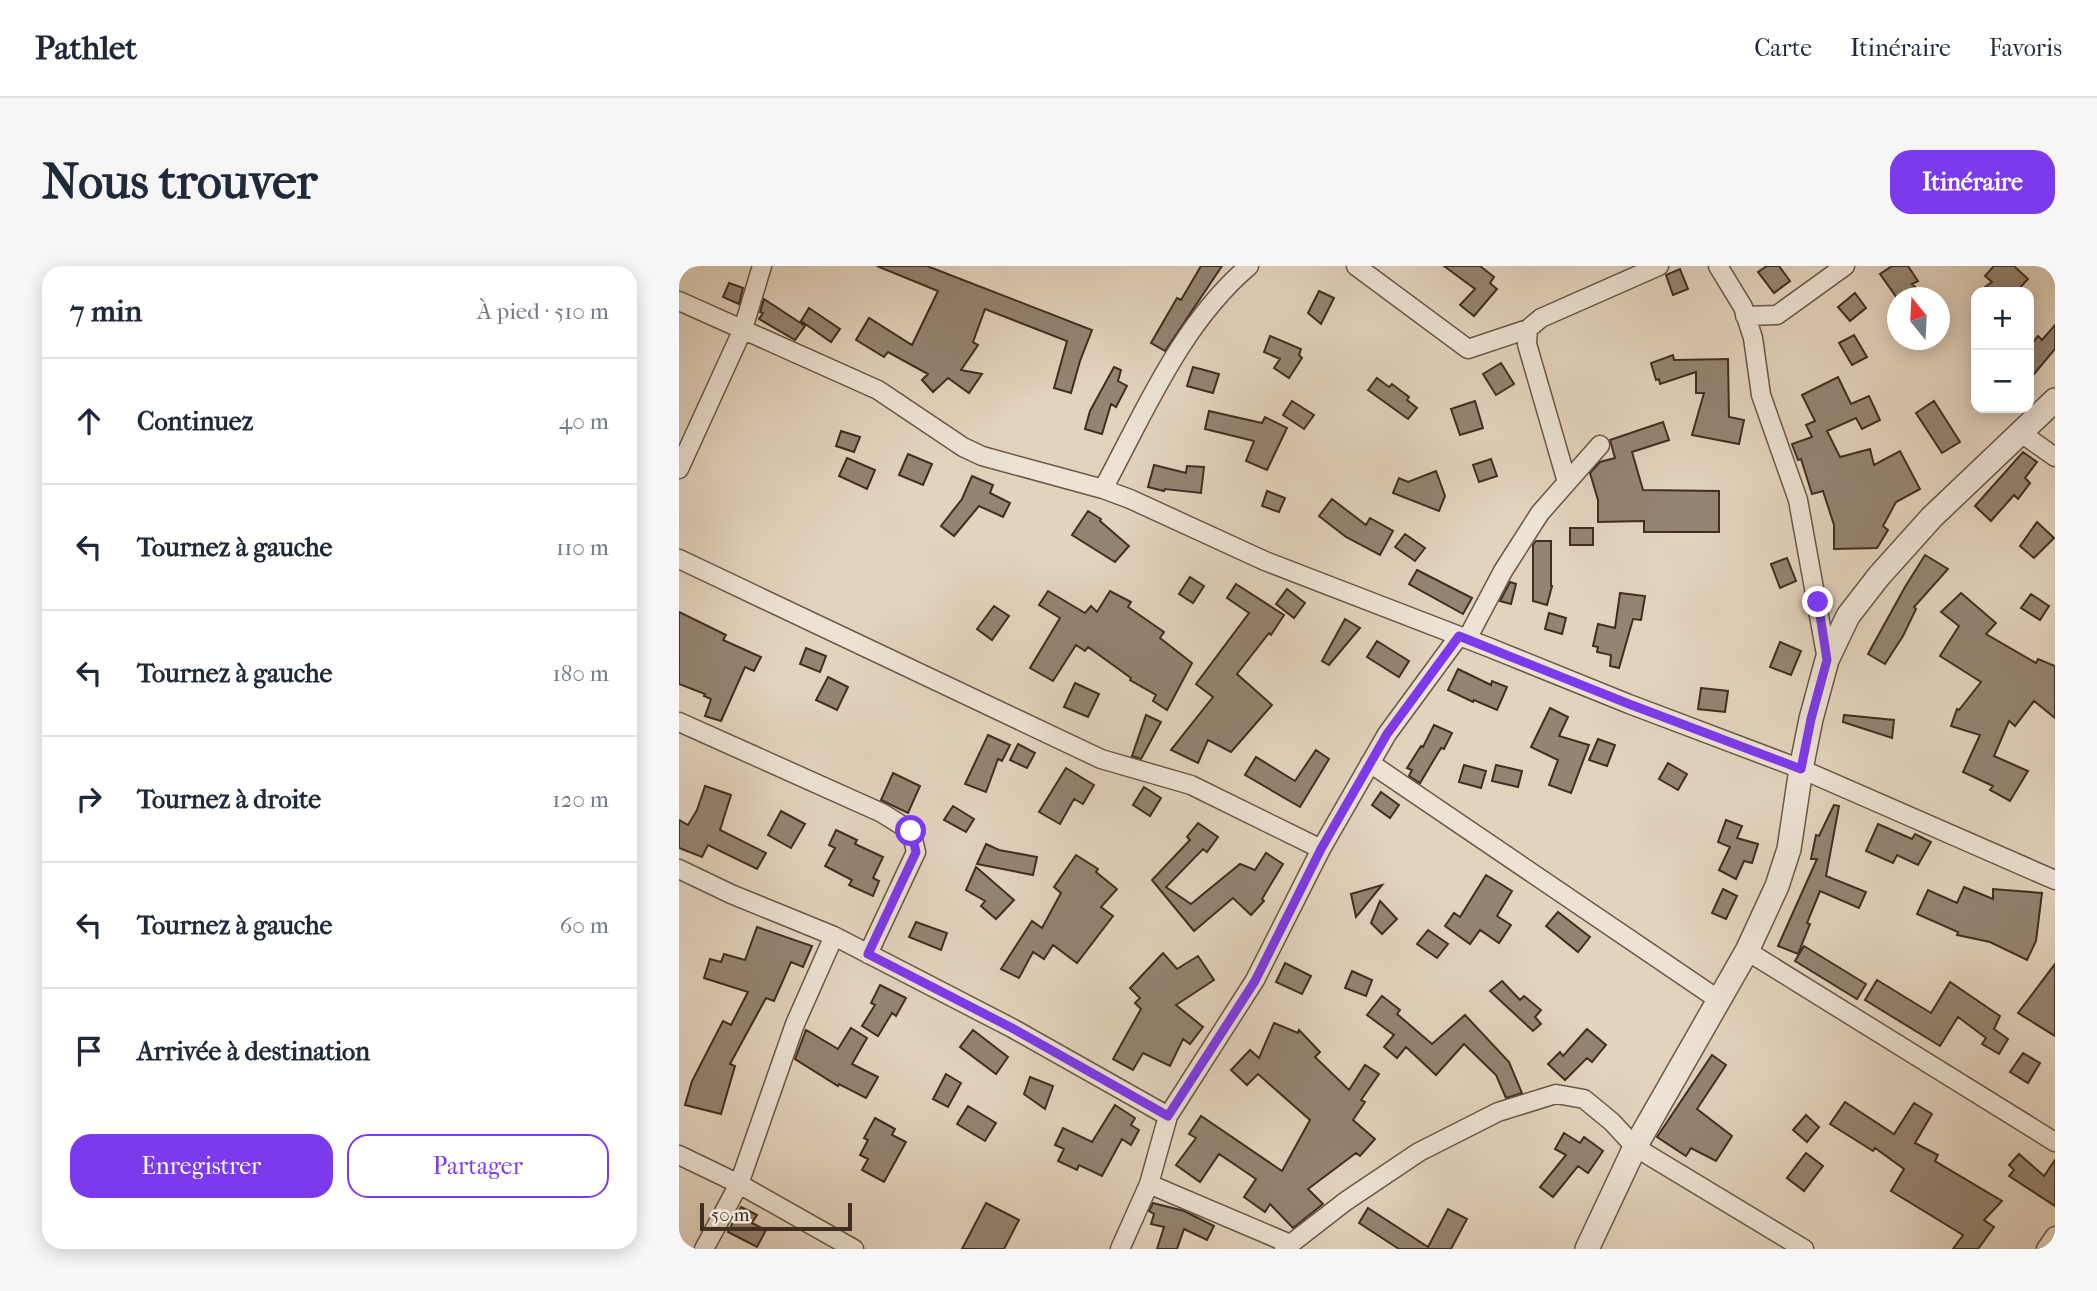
<!DOCTYPE html>
<html lang="fr">
<meta charset="utf-8">
<style>
:root{--surface:#fff;--page:#f6f6f7;--text:#1f2937;--muted:#747a83;--line:#e0e1e3;--accent:#7c3aed}
body{margin:0;font-family:"IM FELL French Canon",serif;background:var(--page);color:var(--text)}
.controls{position:absolute;right:21px;top:21px;display:grid;overflow:hidden;border-radius:14px;box-shadow:0 4px 18px #0003}
.controls button{width:63px;height:63px;display:grid;place-items:center;padding:0;border:0;border-bottom:2px solid var(--line);background:var(--surface);color:var(--text);font:35px sans-serif}
.compass{position:absolute;left:1208px;top:21px;width:63px;height:63px;border-radius:50%;background:var(--surface);box-shadow:0 4px 18px #0003;rotate:342deg}
.scale{position:absolute;left:21px;bottom:18px;width:152px;box-sizing:border-box;padding-left:7px;border:4px solid #402e20;border-top:0;font-size:19px;line-height:24px;white-space:nowrap;color:#402e20;-webkit-text-stroke:5px #ede2d4;paint-order:stroke}
.stop{position:absolute;width:21px;height:21px;margin:-16px;border:5px solid #7c3aed;border-radius:50%;background:#fff}
.stop.end{background:#7c3aed;border-color:#fff;box-shadow:0 2px 7px #0008}
.list{margin:0;padding:0;list-style:none}
h2{display:flex;justify-content:space-between;align-items:center;height:91px;margin:0;padding:0 28px;font-size:30px}
h2 small{font-size:23px;font-weight:400;color:var(--muted)}
.list li{display:grid;grid-template-columns:46px 1fr auto;gap:21px;align-items:center;box-sizing:border-box;height:126px;padding:0 28px;border-top:2px solid var(--line)}
.list b{display:block;font-size:26px;white-space:nowrap}
.list em{font-size:23px;font-style:normal;color:var(--muted)}
.actions{display:flex;gap:14px;padding:21px 28px}
.actions a{flex:1;padding:16px 0;border:2px solid var(--accent);border-radius:21px;text-align:center;font-size:24px;color:var(--accent)}
.actions .main{background:var(--accent);color:#fff}
.icon{flex:none;width:38px;height:38px;fill:none;stroke:currentColor;stroke-width:2;stroke-linecap:round;stroke-linejoin:round}
.map{position:relative;flex:none;width:1376px;height:983px;overflow:hidden;border-radius:21px}
header{display:flex;align-items:center;gap:42px;box-sizing:border-box;height:98px;padding:0 35px;background:var(--surface);border-bottom:2px solid var(--line)}
header strong{font-size:33px}
nav{display:flex;gap:38px;margin-inline-start:auto;font-size:24px}
.intro{display:flex;align-items:center;justify-content:space-between;box-sizing:border-box;height:168px;padding:0 42px}
h1{margin:0;font-size:49px}
.button{padding:18px 32px;border-radius:21px;background:var(--accent);color:#fff;font-size:24px;font-weight:700}
main{display:flex;gap:42px;padding:0 42px}
aside{flex:1;background:var(--surface);border-radius:21px;box-shadow:0 4px 18px #0003}
.map>svg:first-child{display:block}
.building{fill:#958472;stroke:#402e20;stroke-width:2}
.lines{fill:none;stroke-linecap:round;stroke-linejoin:round}
.minor-casing{stroke:#695747;stroke-width:21}
.tertiary-casing{stroke:#695747;stroke-width:26}
.minor{stroke:#ede2d4;stroke-width:18}
.tertiary{stroke:#ede2d4;stroke-width:23}
.route{stroke:#7c3aed;stroke-width:9}
</style>
<header>
<strong>Pathlet</strong>
<nav><a>Carte</a><a>Itinéraire</a><a>Favoris</a></nav>
</header>
<div class="intro"><h1>Nous trouver</h1><a class="button">Itinéraire</a></div>
<main>
<aside>
<h2>7 min<small>À pied · 510 m</small></h2>
<ul class="list">
<li><svg class="icon" aria-label="ahead" viewBox="0 0 24 24"><path d="M12 20V5M6 11l6-6 6 6"/></svg><div><b>Continuez</b></div><em>40 m</em></li>
<li><svg class="icon" aria-label="left" viewBox="0 0 24 24"><path d="M17 20v-9H6M10 6l-5 5 5 5"/></svg><div><b>Tournez à gauche</b></div><em>110 m</em></li>
<li><svg class="icon" aria-label="left" viewBox="0 0 24 24"><path d="M17 20v-9H6M10 6l-5 5 5 5"/></svg><div><b>Tournez à gauche</b></div><em>180 m</em></li>
<li><svg class="icon" aria-label="right" viewBox="0 0 24 24"><path d="M7 20v-9h11M14 6l5 5-5 5"/></svg><div><b>Tournez à droite</b></div><em>120 m</em></li>
<li><svg class="icon" aria-label="left" viewBox="0 0 24 24"><path d="M17 20v-9H6M10 6l-5 5 5 5"/></svg><div><b>Tournez à gauche</b></div><em>60 m</em></li>
<li><svg class="icon" aria-label="arrive" viewBox="0 0 24 24"><path d="M6 21V4h12l-3 4 3 4H6"/></svg><div><b>Arrivée à destination</b></div></li>
</ul>
<div class="actions"><a class="main">Enregistrer</a><a>Partager</a></div>
</aside>
<div class="map">
<svg width="1376" height="983" viewBox="0 0 1376 983">
<rect width="100%" height="100%" fill="#e3d3bd"/>
<filter id="stains"><feTurbulence type="fractalNoise" baseFrequency=".00286" numOctaves="4"/><feColorMatrix values="0 0 0 0 .2 0 0 0 0 .09 0 0 0 0 .02 0 0 0 .5 -.17"/></filter>
<radialGradient id="worn" r=".72"><stop offset=".6" stop-color="#630" stop-opacity="0"/><stop offset="1" stop-color="#630" stop-opacity=".3"/></radialGradient>
<path class="building" d="M 198,0 L 248,0 L 413,64 L 401,95 L 392,127 L 375,122 L 388,75 L 306,43 L 294,76 L 299,79 L 282,104 L 303,108 L 290,127 L 269,112 L 254,126 L 243,114 L 249,108 L 209,86 L 205,91 L 177,74 L 190,52 L 233,79 L 259,25 Z
M 522,0 L 543,0 L 486,85 L 472,77 L 498,32 L 502,34 Z
M 765,0 L 801,0 L 815,11 L 811,17 L 818,23 L 795,50 L 781,39 L 796,23 Z
M 1088,0 L 1100,0 L 1111,15 L 1095,27 L 1079,6 Z
M 1213,0 L 1229,0 L 1239,15 L 1233,18 L 1247,32 L 1218,32 L 1201,8 Z
M 1315,0 L 1335,0 L 1349,13 L 1337,26 L 1299,26 L 1313,16 L 1306,10 Z
M 1001,3 L 1009,23 L 994,29 L 987,9 Z
M 50,17 L 64,22 L 60,38 L 44,31 Z
M 640,25 L 655,32 L 642,58 L 629,47 Z
M 1176,27 L 1187,42 L 1171,55 L 1159,41 Z
M 85,33 L 126,60 L 116,74 L 80,53 L 84,47 L 81,46 Z
M 130,42 L 161,63 L 152,76 L 122,55 Z
M 1376,59 L 1376,83 L 1350,114 L 1350,81 L 1359,70 L 1363,74 Z
M 1175,69 L 1188,91 L 1173,99 L 1160,77 Z
M 591,70 L 622,83 L 620,89 L 623,92 L 610,112 L 595,102 L 601,93 L 585,86 Z
M 994,89 L 995,94 L 1049,93 L 1050,151 L 1065,154 L 1060,178 L 1013,169 L 1025,127 L 1017,127 L 1017,106 L 981,118 L 980,113 L 977,114 L 972,97 Z
M 822,97 L 835,118 L 817,129 L 804,108 Z
M 435,101 L 442,104 L 439,115 L 448,120 L 437,141 L 432,138 L 423,168 L 406,163 L 411,145 Z
M 514,101 L 540,108 L 534,127 L 508,120 Z
M 1159,111 L 1172,138 L 1190,130 L 1201,154 L 1183,163 L 1177,152 L 1148,165 L 1161,191 L 1191,183 L 1195,199 L 1221,185 L 1241,223 L 1217,236 L 1204,260 L 1209,264 L 1198,282 L 1155,283 L 1155,259 L 1144,225 L 1133,228 L 1122,193 L 1119,194 L 1113,178 L 1133,171 L 1127,159 L 1136,155 L 1123,129 Z
M 698,112 L 710,121 L 713,118 L 730,131 L 728,134 L 738,142 L 729,153 L 689,124 Z
M 613,135 L 635,149 L 625,163 L 604,149 Z
M 796,135 L 804,162 L 781,169 L 772,143 Z
M 1255,135 L 1281,176 L 1263,187 L 1237,147 Z
M 530,145 L 583,157 L 586,151 L 608,162 L 588,204 L 567,195 L 575,175 L 526,163 Z
M 984,156 L 990,174 L 953,186 L 964,224 L 1040,225 L 1040,266 L 965,266 L 965,255 L 919,256 L 919,234 L 911,207 L 921,196 L 936,192 L 931,174 Z
M 162,165 L 181,171 L 175,186 L 157,180 Z
M 1344,186 L 1358,196 L 1346,212 L 1351,217 L 1339,233 L 1335,229 L 1312,255 L 1296,240 Z
M 229,188 L 253,198 L 244,219 L 220,209 Z
M 168,192 L 196,204 L 188,223 L 160,210 Z
M 812,193 L 818,210 L 800,216 L 794,199 Z
M 475,199 L 507,207 L 508,200 L 525,201 L 522,227 L 486,223 L 485,225 L 469,221 Z
M 757,205 L 766,230 L 760,245 L 714,227 L 720,212 L 729,216 Z
M 293,210 L 314,219 L 311,227 L 331,237 L 324,251 L 300,240 L 275,270 L 262,260 L 283,233 Z
M 588,225 L 606,232 L 600,246 L 583,240 Z
M 653,233 L 687,259 L 691,252 L 714,265 L 701,289 L 667,271 L 640,250 Z
M 409,245 L 422,253 L 421,255 L 450,280 L 436,296 L 393,269 Z
M 1358,256 L 1375,272 L 1355,292 L 1341,280 Z
M 891,262 L 914,262 L 914,279 L 891,279 Z
M 726,268 L 746,282 L 736,295 L 716,281 Z
M 857,275 L 872,275 L 872,320 L 873,320 L 868,339 L 854,335 L 854,279 Z
M 1246,289 L 1269,303 L 1235,341 L 1237,343 L 1224,370 L 1206,398 L 1189,388 L 1226,321 Z
M 1108,292 L 1117,315 L 1101,322 L 1092,298 Z
M 738,304 L 793,332 L 784,348 L 730,318 Z
M 511,311 L 525,320 L 514,337 L 500,328 Z
M 831,316 L 837,318 L 832,338 L 821,335 Z
M 557,318 L 605,349 L 592,369 L 590,367 L 558,408 L 593,439 L 552,486 L 529,474 L 519,497 L 492,484 L 534,431 L 517,418 L 570,347 L 548,332 Z
M 608,323 L 626,337 L 615,352 L 597,338 Z
M 369,325 L 406,347 L 412,340 L 418,346 L 431,325 L 452,336 L 449,341 L 485,366 L 481,372 L 513,397 L 488,444 L 474,435 L 477,429 L 451,414 L 452,412 L 409,381 L 406,385 L 397,379 L 374,415 L 351,402 L 381,352 L 360,339 Z
M 941,327 L 966,330 L 962,354 L 954,353 L 940,402 L 931,400 L 932,389 L 918,386 L 919,381 L 914,380 L 919,358 L 936,362 Z
M 1282,327 L 1317,357 L 1307,368 L 1357,397 L 1359,393 L 1376,400 L 1376,452 L 1355,435 L 1336,460 L 1330,455 L 1315,490 L 1349,505 L 1331,535 L 1311,524 L 1314,520 L 1284,506 L 1301,469 L 1272,460 L 1278,443 L 1280,444 L 1302,416 L 1261,390 L 1280,360 L 1262,346 Z
M 1352,328 L 1370,340 L 1361,354 L 1342,342 Z
M 315,340 L 330,350 L 313,374 L 298,363 Z
M 0,346 L 47,369 L 44,374 L 82,391 L 75,405 L 66,401 L 42,455 L 26,450 L 32,433 L 25,430 L 26,428 L 0,418 Z
M 870,347 L 887,352 L 883,368 L 866,363 Z
M 666,353 L 681,362 L 650,399 L 643,395 Z
M 698,375 L 730,395 L 720,411 L 688,391 Z
M 1101,376 L 1122,385 L 1112,409 L 1091,401 Z
M 127,382 L 147,390 L 141,406 L 121,398 Z
M 779,403 L 812,419 L 813,415 L 828,421 L 818,444 L 795,434 L 794,436 L 769,424 Z
M 149,411 L 169,421 L 158,444 L 137,434 Z
M 396,417 L 420,428 L 409,451 L 385,441 Z
M 1022,422 L 1049,425 L 1046,446 L 1019,443 Z
M 871,442 L 889,451 L 880,470 L 910,479 L 892,527 L 870,519 L 879,494 L 852,481 Z
M 467,449 L 482,456 L 462,493 L 453,490 Z
M 1165,449 L 1215,454 L 1213,472 L 1164,456 Z
M 755,459 L 773,467 L 765,483 L 762,482 L 741,517 L 730,510 L 733,504 L 728,502 L 742,480 L 744,481 Z
M 309,469 L 331,479 L 323,495 L 319,493 L 307,526 L 286,518 Z
M 919,473 L 936,479 L 928,500 L 910,494 Z
M 339,478 L 356,487 L 348,502 L 331,494 Z
M 637,484 L 650,493 L 621,541 L 566,509 L 577,491 L 616,515 Z
M 989,497 L 1008,508 L 999,524 L 980,513 Z
M 785,499 L 807,505 L 802,522 L 780,516 Z
M 817,499 L 843,505 L 839,521 L 813,515 Z
M 387,502 L 415,519 L 404,538 L 395,533 L 381,558 L 360,546 Z
M 214,507 L 241,520 L 229,547 L 202,534 Z
M 26,520 L 52,529 L 41,564 L 87,587 L 78,603 L 29,579 L 23,591 L 0,582 L 0,554 L 9,559 L 18,544 Z
M 465,521 L 482,532 L 471,550 L 454,539 Z
M 702,526 L 720,539 L 711,552 L 693,539 Z
M 1155,539 L 1160,540 L 1147,610 L 1187,626 L 1180,642 L 1141,625 L 1128,657 L 1131,658 L 1119,688 L 1099,680 L 1138,593 L 1132,593 L 1137,569 L 1140,570 Z
M 274,540 L 295,553 L 287,566 L 265,554 Z
M 102,545 L 126,558 L 112,582 L 89,569 Z
M 1047,554 L 1063,560 L 1058,572 L 1079,578 L 1073,597 L 1065,595 L 1057,613 L 1040,604 L 1051,581 L 1039,576 Z
M 519,557 L 539,571 L 528,586 L 524,583 L 487,621 L 512,638 L 561,598 L 576,604 L 587,587 L 604,598 L 583,633 L 585,635 L 572,649 L 554,632 L 515,665 L 473,614 L 511,574 L 508,571 Z
M 1199,558 L 1233,573 L 1236,568 L 1252,576 L 1239,599 L 1218,589 L 1214,597 L 1187,585 Z
M 157,564 L 178,574 L 176,578 L 204,591 L 194,612 L 200,615 L 194,630 L 170,619 L 173,614 L 146,600 L 156,582 L 150,579 Z
M 307,578 L 320,584 L 358,591 L 354,609 L 298,598 Z
M 397,589 L 419,603 L 417,606 L 438,623 L 422,641 L 434,650 L 398,697 L 374,679 L 365,693 L 354,686 L 340,712 L 322,703 L 353,655 L 363,662 L 382,627 L 375,621 Z
M 297,601 L 335,634 L 317,653 L 302,640 L 306,635 L 287,624 Z
M 807,609 L 833,625 L 818,650 L 832,659 L 820,677 L 801,664 L 791,678 L 766,660 L 775,647 L 781,651 Z
M 703,619 L 677,651 L 672,628 Z
M 1285,621 L 1314,633 L 1314,623 L 1363,627 L 1357,675 L 1348,694 L 1311,676 L 1278,669 L 1279,666 L 1238,648 L 1249,624 L 1278,637 Z
M 1044,623 L 1058,630 L 1047,653 L 1033,647 Z
M 701,635 L 718,653 L 703,668 L 692,657 Z
M 879,646 L 911,671 L 899,686 L 867,660 Z
M 237,656 L 268,667 L 262,684 L 230,671 Z
M 78,661 L 133,680 L 124,701 L 112,696 L 95,735 L 87,732 L 51,798 L 56,800 L 42,848 L 6,839 L 13,815 L 44,755 L 52,759 L 69,726 L 25,712 L 31,693 L 42,696 L 45,688 L 66,694 Z
M 749,664 L 769,678 L 758,692 L 738,678 Z
M 1125,680 L 1187,718 L 1178,733 L 1116,695 Z
M 484,687 L 498,703 L 519,690 L 535,714 L 497,739 L 524,761 L 511,778 L 504,773 L 491,800 L 464,787 L 454,804 L 434,793 L 462,743 L 456,737 L 461,732 L 451,722 Z
M 606,697 L 632,710 L 623,728 L 597,716 Z
M 1376,698 L 1376,770 L 1339,747 Z
M 673,705 L 693,714 L 687,730 L 666,722 Z
M 1198,714 L 1252,747 L 1271,716 L 1321,750 L 1315,763 L 1329,773 L 1320,788 L 1303,778 L 1307,772 L 1279,751 L 1261,780 L 1186,734 Z
M 823,715 L 841,734 L 845,730 L 862,744 L 856,751 L 862,758 L 854,765 L 811,725 Z
M 201,719 L 227,732 L 217,750 L 213,747 L 199,770 L 183,760 L 196,739 L 192,737 Z
M 703,730 L 721,744 L 718,748 L 753,778 L 786,749 L 830,796 L 843,827 L 827,832 L 817,809 L 785,778 L 757,809 L 727,781 L 718,792 L 705,781 L 715,769 L 688,749 Z
M 595,757 L 619,767 L 620,764 L 641,786 L 636,791 L 670,824 L 686,799 L 700,808 L 682,834 L 686,836 L 674,854 L 696,873 L 681,890 L 677,887 L 629,923 L 644,938 L 614,962 L 591,938 L 586,946 L 565,931 L 577,913 L 540,888 L 521,916 L 497,899 L 517,872 L 510,868 L 522,850 L 603,905 L 631,854 L 579,808 L 568,819 L 552,804 L 571,784 L 580,792 Z
M 172,762 L 188,772 L 173,798 L 199,811 L 187,832 L 160,818 L 159,820 L 116,793 L 127,764 L 159,783 Z
M 908,763 L 927,779 L 913,796 L 908,792 L 886,814 L 869,798 L 881,786 L 884,790 Z
M 294,764 L 329,791 L 317,808 L 281,781 Z
M 1344,787 L 1361,797 L 1349,817 L 1331,806 Z
M 1033,789 L 1047,799 L 1018,843 L 1053,870 L 1037,895 L 1012,882 L 1007,890 L 978,871 Z
M 267,808 L 282,817 L 269,841 L 254,833 Z
M 351,811 L 374,820 L 366,843 L 345,828 Z
M 1166,836 L 1215,868 L 1235,837 L 1253,848 L 1236,877 L 1259,889 L 1256,895 L 1323,935 L 1305,954 L 1315,961 L 1299,983 L 1274,983 L 1284,969 L 1212,925 L 1225,903 L 1196,882 L 1194,885 L 1151,858 Z
M 436,839 L 456,852 L 452,859 L 460,864 L 452,879 L 443,873 L 423,910 L 400,899 L 398,904 L 379,895 L 385,883 L 376,879 L 384,862 L 413,876 Z
M 289,840 L 317,857 L 306,875 L 278,858 Z
M 1127,849 L 1140,861 L 1128,876 L 1114,864 Z
M 196,852 L 216,863 L 213,869 L 227,876 L 205,916 L 183,904 L 189,893 L 181,889 L 189,874 L 185,872 Z
M 885,867 L 901,877 L 905,871 L 924,885 L 909,907 L 899,900 L 874,931 L 861,921 L 887,889 L 876,883 Z
M 1127,887 L 1144,900 L 1125,925 L 1108,912 Z
M 1340,888 L 1365,910 L 1376,894 L 1376,940 L 1330,910 L 1335,904 L 1330,899 Z
M 307,937 L 340,954 L 325,983 L 283,983 Z
M 474,937 L 505,945 L 535,960 L 528,974 L 505,963 L 498,983 L 478,983 L 485,961 L 472,958 L 475,948 L 470,945 Z
M 62,941 L 78,949 L 73,957 L 87,964 L 78,981 L 49,966 Z
M 689,942 L 749,981 L 769,943 L 788,953 L 772,983 L 720,983 L 680,957 Z"/>
<g class="lines">
<g class="minor-casing">
<path id="minor" d="M 677,0 L 789,83 L 849,63
M 1039,0 L 1064,41 L 1074,72 L 1082,129 L 1119,234 L 1148,394
M 0,35 L 199,124 L 284,181 L 303,190 L 424,223 L 451,233 L 586,295 L 809,381 L 950,438 L 1122,503 L 1376,614
M 1066,50 L 1098,49 L 1166,0
M 1342,167 L 1376,191
M 0,203 L 64,63 L 83,0
M 888,216 L 848,78 L 849,63 L 862,52 L 980,0
M 424,223 C 466,145 502,58 570,0
M 0,293 L 422,493 L 512,519 L 642,583
M 788,373 L 824,305 L 861,247 L 921,179
M 0,456 L 203,547 L 232,565 L 237,586 L 189,688
M 691,497 L 1040,734
M 0,603 L 52,628 L 155,670 L 333,762 L 489,850
M 1068,685 L 1376,876
M 0,889 L 60,918 L 175,983
M 470,918 L 611,978
M 25,983 L 60,918 L 116,758 L 155,670
M 441,983 L 470,918 L 489,850 L 576,714 L 642,583 L 708,468 L 780,370
M 605,983 L 667,935 L 740,886 L 819,846 L 877,828 L 905,833 L 933,856 L 956,881 L 1125,983
M 1367,983 L 1376,970"/>
</g>
<g class="tertiary-casing">
<path id="tertiary" d="M 908,983 L 956,881 L 1068,685 L 1098,620 L 1110,583 L 1122,503 L 1132,453 L 1148,394 L 1169,350 L 1200,310 L 1253,251 L 1376,134"/>
</g>
<use href="#minor" class="minor"/>
<use href="#tertiary" class="tertiary"/>
</g>
<g class="lines">
<path class="route" d="M 232,565 L 237,586 L 189,688 L 333,762 L 489,850 L 576,715 L 642,583 L 708,468 L 780,370 L 950,438 L 1122,503 L 1132,453 L 1148,394 L 1139,336"/>
</g>
<rect width="100%" height="100%" filter="url(#stains)"/>
<rect width="100%" height="100%" fill="url(#worn)"/>
</svg>
<div class="controls">
<button>+</button>
<button>−</button>
</div>
<svg class="compass" viewBox="-18 -18 36 36"><path d="M0-13l5 13h-10z" fill="#e53935"/><path d="M0 13l5-13h-10z" fill="#747a83"/></svg>
<div class="scale">50 m</div>
<div class="stop" style="left:232px;top:565px"></div>
<div class="stop end" style="left:1139px;top:336px"></div>
</div>
</main>
